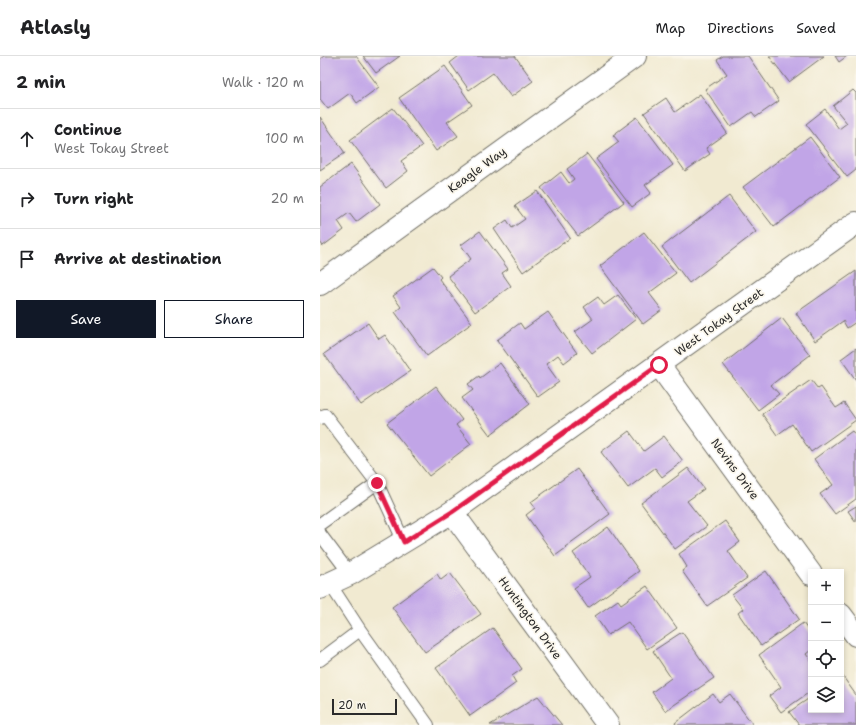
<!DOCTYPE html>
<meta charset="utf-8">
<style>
:root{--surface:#fff;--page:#f6f6f6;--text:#202124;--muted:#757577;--line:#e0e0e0;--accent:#111827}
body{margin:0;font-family:"Shantell Sans",sans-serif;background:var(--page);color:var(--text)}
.controls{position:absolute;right:12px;bottom:12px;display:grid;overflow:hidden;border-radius:0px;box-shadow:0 2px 6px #0003}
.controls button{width:36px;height:36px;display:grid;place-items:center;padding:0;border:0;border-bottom:1px solid var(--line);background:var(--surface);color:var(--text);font:20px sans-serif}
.scale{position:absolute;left:12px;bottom:10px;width:65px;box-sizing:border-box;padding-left:4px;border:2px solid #2b2b2b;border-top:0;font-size:11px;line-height:14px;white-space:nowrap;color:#2b2b2b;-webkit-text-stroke:3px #fbf7ec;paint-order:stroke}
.stop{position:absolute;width:12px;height:12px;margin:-9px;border:3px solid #e11d48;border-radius:50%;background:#fff}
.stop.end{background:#e11d48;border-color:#fff;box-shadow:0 1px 4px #0008}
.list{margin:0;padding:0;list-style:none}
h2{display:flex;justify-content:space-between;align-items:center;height:52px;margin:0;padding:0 16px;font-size:17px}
h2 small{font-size:13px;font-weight:400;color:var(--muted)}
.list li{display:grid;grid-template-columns:26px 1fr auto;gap:12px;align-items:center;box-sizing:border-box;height:60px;padding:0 16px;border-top:1px solid var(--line)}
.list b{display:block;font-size:15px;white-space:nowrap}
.list p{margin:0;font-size:13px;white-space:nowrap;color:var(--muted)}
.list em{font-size:13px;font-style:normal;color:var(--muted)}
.actions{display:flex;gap:8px;padding:12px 16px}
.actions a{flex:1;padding:9px 0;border:1px solid var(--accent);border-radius:0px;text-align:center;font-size:14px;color:var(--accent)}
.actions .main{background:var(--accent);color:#fff}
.icon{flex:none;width:22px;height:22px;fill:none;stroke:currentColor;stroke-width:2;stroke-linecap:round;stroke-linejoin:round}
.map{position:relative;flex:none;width:536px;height:669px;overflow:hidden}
header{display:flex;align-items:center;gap:24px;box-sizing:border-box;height:56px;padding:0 20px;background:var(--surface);border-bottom:1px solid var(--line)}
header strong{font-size:19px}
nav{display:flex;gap:22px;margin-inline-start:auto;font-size:14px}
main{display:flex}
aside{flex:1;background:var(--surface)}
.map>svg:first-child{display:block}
.building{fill:#c1a5e7}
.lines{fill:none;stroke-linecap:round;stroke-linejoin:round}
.service-casing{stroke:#706e65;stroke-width:14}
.minor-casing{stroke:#706e65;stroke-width:24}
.service{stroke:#fff;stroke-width:12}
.minor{stroke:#fff;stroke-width:22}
.route{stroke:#e11d48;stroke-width:5}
.labels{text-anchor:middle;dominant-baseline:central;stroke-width:3.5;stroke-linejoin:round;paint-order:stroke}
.street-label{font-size:12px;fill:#2b2b2b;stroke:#fbf7ec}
</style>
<header>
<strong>Atlasly</strong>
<nav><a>Map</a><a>Directions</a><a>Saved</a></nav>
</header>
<main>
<aside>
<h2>2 min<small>Walk · 120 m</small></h2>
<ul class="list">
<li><svg class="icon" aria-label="ahead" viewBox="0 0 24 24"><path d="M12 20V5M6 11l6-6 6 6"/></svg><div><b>Continue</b><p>West Tokay Street</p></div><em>100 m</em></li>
<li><svg class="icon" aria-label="right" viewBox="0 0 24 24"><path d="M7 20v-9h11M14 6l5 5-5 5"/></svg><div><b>Turn right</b></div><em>20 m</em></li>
<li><svg class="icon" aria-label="arrive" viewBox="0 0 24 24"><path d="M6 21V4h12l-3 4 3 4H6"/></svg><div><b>Arrive at destination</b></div></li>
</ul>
<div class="actions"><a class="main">Save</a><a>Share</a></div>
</aside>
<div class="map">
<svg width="536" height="669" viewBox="0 0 536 669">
<rect width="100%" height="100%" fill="#fbf7ec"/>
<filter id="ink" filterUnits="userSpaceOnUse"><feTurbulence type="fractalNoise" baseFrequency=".025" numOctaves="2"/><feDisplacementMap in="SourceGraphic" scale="8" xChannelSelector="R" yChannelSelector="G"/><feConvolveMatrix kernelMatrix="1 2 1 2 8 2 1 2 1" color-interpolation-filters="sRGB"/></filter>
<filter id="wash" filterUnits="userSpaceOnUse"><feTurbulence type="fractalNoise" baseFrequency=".012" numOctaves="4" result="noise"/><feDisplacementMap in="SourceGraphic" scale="16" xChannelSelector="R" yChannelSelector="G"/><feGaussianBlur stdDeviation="0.9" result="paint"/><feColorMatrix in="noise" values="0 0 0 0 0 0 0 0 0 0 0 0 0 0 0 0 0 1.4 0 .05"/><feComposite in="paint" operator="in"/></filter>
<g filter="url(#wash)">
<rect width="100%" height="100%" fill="#f1ead1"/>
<g id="blocks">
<path class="building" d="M 4,0 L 36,0 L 59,31 L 37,47 L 30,37 L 8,53 L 0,43 L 0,3 Z
M 43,0 L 80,0 L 56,17 Z
M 139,0 L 195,0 L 213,25 L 191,41 L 173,17 L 149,34 L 130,7 Z
M 403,0 L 428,0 L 459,45 L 436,61 L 432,56 L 411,71 L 385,33 L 407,18 L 397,4 Z
M 449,0 L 504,0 L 469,26 Z
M 515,0 L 527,0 L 519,6 Z
M 125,10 L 152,49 L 127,66 L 138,80 L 116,95 L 79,42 Z
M 533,34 L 536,37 L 536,114 L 527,121 L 486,68 L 505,53 L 519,73 L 527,67 L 513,50 Z
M 380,38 L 407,77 L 386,92 L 390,98 L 365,115 L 324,57 L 346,42 L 355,56 Z
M 73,52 L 102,90 L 81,105 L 88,115 L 66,132 L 30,84 Z
M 0,61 L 25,97 L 0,114 Z
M 317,61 L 353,109 L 325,129 L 331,137 L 312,151 L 276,103 L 299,86 L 293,79 Z
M 490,81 L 520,121 L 454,171 L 423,131 Z
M 267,98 L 304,146 L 258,180 L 221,132 L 241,116 L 249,127 L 254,123 L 247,113 Z
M 31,108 L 60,148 L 36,166 L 29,157 L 18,165 L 24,174 L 3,190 L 0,186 L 0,131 Z
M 217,135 L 250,182 L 203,216 L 174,173 L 187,164 L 192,172 L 205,163 L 195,150 Z
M 409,140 L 436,176 L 369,227 L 342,191 Z
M 160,175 L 188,213 L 182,217 L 191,230 L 155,256 L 128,220 L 151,203 L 141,189 Z
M 324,176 L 356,217 L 329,237 L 342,254 L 323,268 L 280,210 Z
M 113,211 L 121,221 L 119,223 L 152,267 L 107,300 L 75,256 L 81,251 L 73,240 Z
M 536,215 L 536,266 L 527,272 L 523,265 L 495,285 L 476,257 Z
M 298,239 L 316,263 L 272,297 L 255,276 L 273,263 L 264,251 L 278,241 L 284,249 Z
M 228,256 L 257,297 L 244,307 L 238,299 L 226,308 L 239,326 L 218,341 L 177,284 L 200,267 L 204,273 Z
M 462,262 L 490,299 L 451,329 L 459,338 L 438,354 L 403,308 Z
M 48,267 L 59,283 L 65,279 L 90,315 L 41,349 L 4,298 Z
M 536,292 L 536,324 L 521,303 Z
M 180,307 L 210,348 L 170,379 L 142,342 L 153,334 L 148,328 L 159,320 L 160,322 Z
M 491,324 L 498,333 L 501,331 L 516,352 L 524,347 L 536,364 L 491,396 L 472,368 L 457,379 L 442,358 Z
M 116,330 L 142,364 L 136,369 L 151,388 L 109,420 L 67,367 Z
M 309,375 L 324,395 L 344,380 L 363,405 L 342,421 L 335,412 L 308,432 L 281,396 Z
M 532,375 L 536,380 L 536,443 L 515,458 L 500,438 L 513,429 L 494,403 Z
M 368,412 L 384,433 L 367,445 L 387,470 L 355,493 L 321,447 Z
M 257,413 L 290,458 L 245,491 L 246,492 L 235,500 L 206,459 L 215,452 L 211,446 Z
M 536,450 L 536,466 L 528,455 Z
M 405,465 L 420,486 L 408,495 L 427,522 L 387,550 L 362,515 L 367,511 L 359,498 Z
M 288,471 L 319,515 L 268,552 L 254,532 L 270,521 L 253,497 Z
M 446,515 L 479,563 L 441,590 L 418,557 L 423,553 L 412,539 Z
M 130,517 L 161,558 L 105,596 L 72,551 L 117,518 L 121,524 Z
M 327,530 L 357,572 L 327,593 L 308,566 L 288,579 L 275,560 L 298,544 L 301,548 Z
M 483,567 L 491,578 L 491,594 L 486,598 L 491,605 L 491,635 L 461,656 L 449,640 L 461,631 L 439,599 Z
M 173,572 L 202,613 L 192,620 L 196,627 L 150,660 L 116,612 Z
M 362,576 L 394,622 L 345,655 L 332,636 L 351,622 L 333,595 Z
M 521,618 L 536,639 L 536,669 L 479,669 L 469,656 L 491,641 L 491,654 L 521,654 Z
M 393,638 L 399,646 L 410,638 L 433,669 L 356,669 L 355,667 Z
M 218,640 L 242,669 L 170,669 Z"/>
</g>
</g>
<g filter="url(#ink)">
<use href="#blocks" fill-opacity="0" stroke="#706e65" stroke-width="1"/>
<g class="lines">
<g class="service-casing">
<path id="service" d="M 0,362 L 5,359 L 57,427 L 0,468
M 57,427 L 84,486
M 0,478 L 30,518
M 10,528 L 40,574
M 0,604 L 40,574 L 108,669"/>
</g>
<g class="minor-casing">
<path id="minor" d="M 0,228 L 315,0
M 339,309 L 491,518
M 132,456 L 288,669
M 0,532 L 30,518 L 132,456 L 536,167
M 521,559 L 536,579"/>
</g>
<use href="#service" class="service"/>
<use href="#minor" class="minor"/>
</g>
</g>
<g class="lines" filter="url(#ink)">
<path class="route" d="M 57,427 L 84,486 L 132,456 L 339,309"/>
</g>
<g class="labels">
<g class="street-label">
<text transform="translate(157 114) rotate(-36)">Keagle Way</text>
<text transform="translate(399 266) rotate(-36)">West Tokay Street</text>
<text transform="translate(415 413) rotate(54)">Nevins Drive</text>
<text transform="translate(210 562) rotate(54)">Huntington Drive</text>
</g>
</g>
</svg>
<div class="controls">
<button>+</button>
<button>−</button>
<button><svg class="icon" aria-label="locate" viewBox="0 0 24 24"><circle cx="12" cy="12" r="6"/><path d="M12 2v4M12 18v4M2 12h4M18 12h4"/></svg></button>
<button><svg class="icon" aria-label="layers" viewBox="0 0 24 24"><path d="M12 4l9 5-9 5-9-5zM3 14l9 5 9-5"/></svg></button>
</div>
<div class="scale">20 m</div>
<div class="stop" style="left:339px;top:309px"></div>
<div class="stop end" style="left:57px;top:427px"></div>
</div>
</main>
